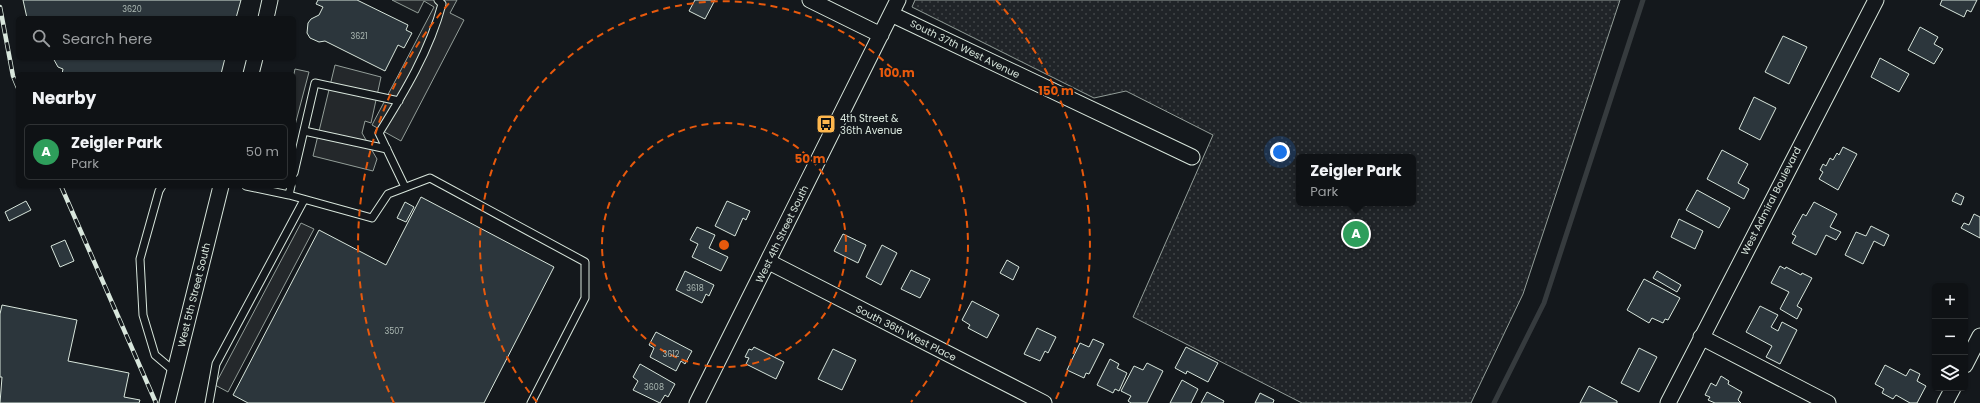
<!DOCTYPE html>
<meta charset="utf-8">
<style>
:root{--surface:#0f1215;--page:#1d2022;--text:#f1f3f6;--muted:#9b9ea0;--line:#2f3234;--accent:#ffb74d}
body{margin:0;font-family:Poppins,sans-serif;background:var(--page);color:var(--text)}
.controls{position:absolute;right:12px;bottom:12px;display:grid;overflow:hidden;border-radius:6px;box-shadow:0 1px 3px #0004}
.controls button{width:36px;height:36px;display:grid;place-items:center;padding:0;border:0;border-bottom:1px solid var(--line);background:var(--surface);color:var(--text);font:20px sans-serif}
.you{position:absolute;left:1280px;top:152px;width:14px;height:14px;margin:-10px;border:3px solid #fff;border-radius:50%;background:#1a73e8;box-shadow:0 0 0 6px #1a73e833}
.badge{display:grid;place-items:center;width:26px;height:26px;border-radius:50%;background:var(--accent);color:#fff;font-size:13px;font-weight:700}
.pin{position:absolute;translate:-50% -50%;border:2px solid #fff;box-shadow:0 1px 4px #0006}
.popup{position:absolute;left:1296px;top:154px;width:120px;height:52px;box-sizing:border-box;display:grid;place-content:center;border-radius:6px;background:var(--surface);filter:drop-shadow(0 1px 3px #0005);font-size:13px;white-space:nowrap;color:var(--muted)}
.popup b{font-size:15px;color:var(--text)}
.popup::after{content:'';position:absolute;left:50%;top:100%;margin-left:-8px;border:8px solid transparent;border-top-color:var(--surface)}
.list{margin:0;padding:0;list-style:none}
h2{display:flex;justify-content:space-between;align-items:center;height:52px;margin:0;padding:0 16px;font-size:17px}
h2 small{font-size:13px;font-weight:400;color:var(--muted)}
.list li{display:grid;grid-template-columns:26px 1fr auto;gap:12px;align-items:center;box-sizing:border-box;height:56px;margin:0 8px 8px;padding:0 8px;border:1px solid var(--line);border-radius:6px}
.list b{display:block;font-size:15px;white-space:nowrap}
.list p{margin:0;font-size:13px;white-space:nowrap;color:var(--muted)}
.list em{font-size:13px;font-style:normal;color:var(--muted)}
.icon{flex:none;width:22px;height:22px;fill:none;stroke:currentColor;stroke-width:2;stroke-linecap:round;stroke-linejoin:round}
.map{position:relative;flex:none;width:1980px;height:403px;overflow:hidden}
.search{position:absolute;background:var(--surface);box-shadow:0 1px 3px #0004;left:16px;top:16px;width:280px;height:44px;display:flex;align-items:center;gap:10px;box-sizing:border-box;padding:0 14px;border-radius:6px;color:var(--muted);font-size:15px}
.panel{position:absolute;background:var(--surface);box-shadow:0 1px 3px #0004;left:16px;top:72px;width:280px;height:116px;border-radius:6px}
.map>svg:first-child{display:block}
.grass{fill:url(#grass-dots);stroke:#939e99;fill-rule:evenodd}
.parking{fill:#24282b;stroke:#939e99}
.lines{fill:none;stroke-linecap:round;stroke-linejoin:round}
.stream{stroke:#363b3e;stroke-width:5}
.building{fill:#2c363c;stroke:#d8e6dc}
.lane-casing{stroke:#d8e6dc;stroke-width:9}
.street-casing{stroke:#d8e6dc;stroke-width:17}
.lane{stroke:#14181c;stroke-width:7}
.street{stroke:#14181c;stroke-width:15}
.rail-casing{stroke:#d8e6dc;stroke-width:4.5}
.rail{stroke:#14181c;stroke-width:3;stroke-dasharray:9;stroke-linecap:butt}
.ring{fill:none;stroke:#e8590c;stroke-width:2;stroke-dasharray:7 5}
.labels{text-anchor:middle;dominant-baseline:central;stroke-width:3;stroke-linejoin:round;paint-order:stroke}
.number-label{font-size:8px;fill:#adbab4}
.street-label{font-size:10px;fill:#d8e6dc;stroke:#14181c}
.poi-label{font-size:10px;fill:#d8e6dc;stroke:#14181c;text-anchor:start}
.centre{fill:#e8590c;stroke:#14181c;stroke-width:2}
.ring-label{font-size:12px;text-anchor:middle;font-weight:bold;fill:#e8590c;stroke:#14181c;stroke-width:3;stroke-linejoin:round;paint-order:stroke}
</style>
<div class="map">
<svg width="1980" height="403" viewBox="0 0 1980 403">
<defs>
<pattern id="grass-dots" width="8" height="8" patternUnits="userSpaceOnUse"><rect width="8" height="8" fill="#202428"/><path d="M2 2h.1M6 6h.1" fill="none" stroke="#404447" stroke-width="1.8" stroke-linecap="round"/></pattern>
</defs>
<rect width="100%" height="100%" fill="#14181c"/>
<path class="grass" d="M 915,0 L 1620,0 L 1523,294 L 1471,403 L 1302,403 L 1133,317 L 1213,135 L 1126,91 L 1094,98 L 912,7 ZM 1299,157 L 1413,157 L 1413,203 L 1299,203 Z"/>
<path class="parking" d="M 392,0 L 457,0 L 450,13 L 464,20 L 401,141 L 372,125 L 434,7 L 424,1 L 418,13 Z
M 335,65 L 381,77 L 371,123 L 365,121 L 362,133 L 377,159 L 373,171 L 313,156 Z
M 295,69 L 309,72 L 294,129 L 294,74 Z
M 301,223 L 314,229 L 228,392 L 215,385 Z"/>
<g class="lines">
<path class="stream" d="M 1494,403 L 1544,303 L 1643,0"/>
</g>
<path class="building" d="M 23,0 L 241,0 L 236,18 L 27,18 Z
M 318,0 L 357,0 L 408,25 L 406,30 L 412,33 L 404,48 L 398,45 L 385,71 L 325,41 L 319,42 L 310,38 L 307,33 L 308,23 L 311,19 L 319,15 L 323,7 L 316,4 Z
M 695,0 L 715,0 L 705,19 L 689,11 Z
M 1942,0 L 1977,0 L 1971,12 L 1967,10 L 1964,17 L 1940,5 Z
M 1920,27 L 1938,37 L 1934,44 L 1943,49 L 1934,64 L 1908,50 Z
M 1783,36 L 1807,47 L 1789,84 L 1765,72 Z
M 53,58 L 225,58 L 221,74 L 62,74 L 63,69 L 58,67 Z
M 1880,58 L 1909,74 L 1899,92 L 1871,77 Z
M 1754,97 L 1776,108 L 1760,140 L 1739,129 Z
M 1843,147 L 1857,154 L 1838,190 L 1819,179 L 1823,172 L 1820,170 L 1823,164 L 1826,166 L 1830,158 L 1833,160 L 1837,153 L 1839,155 Z
M 1722,150 L 1748,164 L 1738,183 L 1749,189 L 1744,199 L 1707,179 Z
M 1697,190 L 1730,208 L 1719,228 L 1686,210 Z
M 1956,193 L 1964,197 L 1961,205 L 1952,201 Z
M 421,197 L 554,267 L 484,403 L 248,403 L 233,395 L 319,230 L 386,265 Z
M 26,201 L 31,210 L 9,221 L 5,212 Z
M 727,201 L 750,211 L 746,220 L 743,218 L 735,236 L 715,226 Z
M 405,202 L 414,207 L 406,222 L 397,218 Z
M 1814,202 L 1837,214 L 1830,227 L 1841,232 L 1836,240 L 1826,235 L 1816,255 L 1792,243 L 1796,236 L 1792,234 L 1803,214 L 1806,216 Z
M 1974,214 L 1980,217 L 1980,238 L 1961,228 L 1964,223 L 1969,225 Z
M 1679,219 L 1703,231 L 1695,249 L 1671,237 Z
M 1871,226 L 1889,235 L 1884,246 L 1874,241 L 1863,264 L 1845,255 L 1856,232 L 1866,236 Z
M 697,227 L 715,235 L 709,248 L 728,257 L 721,271 L 692,257 L 698,244 L 690,240 Z
M 843,234 L 866,245 L 858,263 L 834,251 Z
M 65,240 L 74,261 L 60,267 L 51,246 Z
M 882,245 L 897,253 L 881,285 L 866,277 Z
M 1007,260 L 1019,267 L 1013,280 L 1000,273 Z
M 1780,266 L 1785,269 L 1786,267 L 1801,275 L 1802,273 L 1812,278 L 1797,306 L 1802,309 L 1797,319 L 1780,309 L 1789,292 L 1771,283 Z
M 911,270 L 930,279 L 920,298 L 901,289 Z
M 685,271 L 714,285 L 709,296 L 706,294 L 702,303 L 676,290 Z
M 1657,271 L 1681,285 L 1677,292 L 1653,278 Z
M 1644,279 L 1680,298 L 1668,320 L 1665,319 L 1663,323 L 1652,318 L 1649,323 L 1627,310 Z
M 972,301 L 999,315 L 987,338 L 968,328 L 970,325 L 962,320 Z
M 2,305 L 77,320 L 68,361 L 129,373 L 124,397 L 140,400 L 139,403 L 0,403 L 2,377 L 0,377 L 0,314 Z
M 1760,306 L 1778,315 L 1771,327 L 1778,331 L 1782,322 L 1797,330 L 1780,364 L 1766,357 L 1772,346 L 1746,332 Z
M 1037,328 L 1056,337 L 1048,353 L 1045,351 L 1040,361 L 1024,354 Z
M 656,332 L 692,351 L 685,364 L 681,361 L 676,371 L 650,357 L 654,348 L 649,345 Z
M 1093,339 L 1104,344 L 1089,374 L 1086,373 L 1084,378 L 1067,370 L 1080,343 L 1089,347 Z
M 754,347 L 784,362 L 776,379 L 746,364 L 749,358 L 745,357 L 749,349 L 752,350 Z
M 1186,347 L 1218,363 L 1208,382 L 1187,371 L 1186,374 L 1175,368 Z
M 1639,348 L 1657,357 L 1639,392 L 1621,383 Z
M 833,349 L 856,360 L 842,390 L 818,379 Z
M 1110,359 L 1119,364 L 1117,368 L 1127,373 L 1119,391 L 1115,389 L 1113,393 L 1097,385 Z
M 1147,363 L 1163,371 L 1147,403 L 1131,403 L 1128,401 L 1131,396 L 1121,391 L 1134,366 L 1143,370 Z
M 640,364 L 675,384 L 668,397 L 665,395 L 660,403 L 633,390 L 638,381 L 633,377 Z
M 1885,365 L 1906,376 L 1910,369 L 1920,374 L 1917,381 L 1926,386 L 1917,403 L 1910,403 L 1896,395 L 1893,399 L 1882,393 L 1884,389 L 1875,384 Z
M 1721,376 L 1729,381 L 1728,384 L 1742,392 L 1738,400 L 1741,403 L 1715,403 L 1708,400 L 1710,397 L 1705,395 L 1711,383 L 1716,386 Z
M 1182,380 L 1198,389 L 1191,403 L 1170,403 Z
M 1589,386 L 1617,401 L 1617,403 L 1580,403 Z
M 1207,392 L 1224,401 L 1223,403 L 1201,403 Z
M 1260,393 L 1274,400 L 1273,403 L 1255,403 Z"/>
<g class="lines">
<g class="lane-casing">
<path id="lane" d="M 304,131 L 387,149
M 294,173 L 315,83 L 399,101
M 162,186 L 159,191 L 140,259 L 143,315 L 155,355 L 175,372
M 246,186 L 289,195 L 372,218 L 388,194 L 430,178 L 585,262 L 585,298 L 531,403
M 405,187 L 379,133 C 404,93 430,50 442,4 L 438,0
M 289,195 L 291,186
M 209,403 L 216,364 L 304,200"/>
</g>
<g class="street-casing">
<path id="street" d="M 810,0 L 881,35
M 891,14 L 1192,157
M 266,18 L 270,0
M 251,74 L 255,58
M 769,262 L 1044,403
M 1701,337 L 1828,403
M 1965,365 L 1980,336
M 167,403 L 221,186
M 697,403 L 898,0
M 1668,403 L 1876,0
M 1945,403 L 1953,388"/>
</g>
<use href="#lane" class="lane"/>
<use href="#street" class="street"/>
<g class="rail-casing">
<path id="rail" d="M 0,7 L 13,76 L 18,88
M 61,186 L 156,403"/>
</g>
<use href="#rail" class="rail"/>
</g>
<g class="ring">
<circle cx="724" cy="245" r="122"/>
<path d="M537 402A244 244 0 1 1 911 402"/>
<path d="M394 403A366 366 0 0 1 452 0M996 0A366 366 0 0 1 1054 403"/>
</g>
<defs>
<g id="bus-square" transform="scale(1)"><rect x="-9" y="-9" width="18" height="18" rx="4" fill="#ffb74d" stroke="#14181c"/><path d="M-5-6H5V4H4V6H2V4H-2V6H-4V4H-5ZM-3.5-4V0h7V-4ZM-3.5 1.2v1.5H-2V1.2ZM2 1.2v1.5H3.5V1.2Z" fill="#111"/></g>
</defs>
<g fill-rule="evenodd">
<use href="#bus-square" x="826" y="124"/>
</g>
<g class="labels">
<g class="number-label">
<text x="132" y="9">3620</text>
<text x="359" y="36">3621</text>
<text x="695" y="288">3618</text>
<text x="394" y="331">3507</text>
<text x="671" y="354">3612</text>
<text x="654" y="387">3608</text>
</g>
<g class="street-label">
<text transform="translate(965 49) rotate(26)">South 37th West Avenue</text>
<text transform="translate(1771 201) rotate(-63)">West Admiral Boulevard</text>
<text transform="translate(782 234) rotate(-64)">West 4th Street South</text>
<text transform="translate(194 295) rotate(-76)">West 5th Street South</text>
<text transform="translate(906 333) rotate(27)">South 36th West Place</text>
</g>
<g class="poi-label">
<text x="840" y="118">4th Street &amp;<tspan x="840" dy="12">36th Avenue</tspan></text>
</g>
</g>
<circle cx="724" cy="245" r="6" class="centre"/>
<g class="ring-label">
<text x="897" y="77">100 m</text>
<text x="1056" y="95">150 m</text>
<text x="810" y="163">50 m</text>
</g>
</svg>
<div class="controls">
<button>+</button>
<button>−</button>
<button><svg class="icon" aria-label="layers" viewBox="0 0 24 24"><path d="M12 4l9 5-9 5-9-5zM3 14l9 5 9-5"/></svg></button>
</div>
<div class="you"></div>
<div class="pin badge" style="left:1356px;top:234px;background:#2e9e5b">A</div>
<div class="popup"><b>Zeigler Park</b>Park</div>
<div class="search"><svg class="icon" aria-label="search" viewBox="0 0 24 24"><circle cx="10" cy="10" r="6"/><path d="M15 15l6 6"/></svg>Search here</div>
<section class="panel">
<h2>Nearby<small></small></h2>
<ul class="list">
<li><span class="badge" style="background:#2e9e5b">A</span><div><b>Zeigler Park</b><p>Park</p></div><em>50 m</em></li>
</ul>
</section>
</div>
